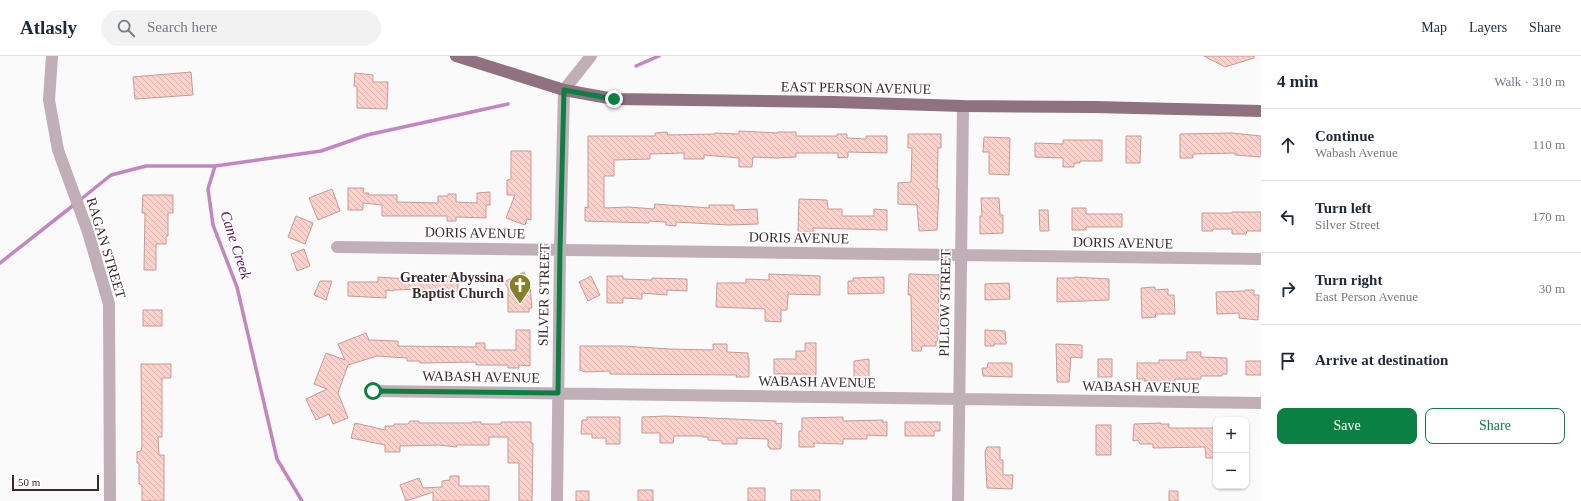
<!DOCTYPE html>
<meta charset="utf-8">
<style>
:root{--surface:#fff;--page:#f2f2f3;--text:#1f2937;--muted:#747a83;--line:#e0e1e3;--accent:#0b8043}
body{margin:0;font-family:"Times New Roman",serif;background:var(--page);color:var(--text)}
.controls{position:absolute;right:12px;bottom:12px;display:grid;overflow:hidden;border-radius:8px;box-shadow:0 1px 3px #0004}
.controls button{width:36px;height:36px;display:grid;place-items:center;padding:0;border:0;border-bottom:1px solid var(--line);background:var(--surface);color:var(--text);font:20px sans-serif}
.scale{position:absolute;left:12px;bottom:10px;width:87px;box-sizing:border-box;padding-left:4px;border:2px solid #3b2a2d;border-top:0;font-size:11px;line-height:14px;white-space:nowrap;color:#3b2a2d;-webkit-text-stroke:3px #fff;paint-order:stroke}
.stop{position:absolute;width:12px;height:12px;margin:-9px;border:3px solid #0b8043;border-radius:50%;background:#fff}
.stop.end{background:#0b8043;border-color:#fff;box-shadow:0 1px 4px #0008}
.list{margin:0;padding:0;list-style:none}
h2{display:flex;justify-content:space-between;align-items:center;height:52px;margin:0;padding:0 16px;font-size:17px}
h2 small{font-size:13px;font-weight:400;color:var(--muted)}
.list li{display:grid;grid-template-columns:26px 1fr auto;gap:12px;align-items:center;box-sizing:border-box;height:72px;padding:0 16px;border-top:1px solid var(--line)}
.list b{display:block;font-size:15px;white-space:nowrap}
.list p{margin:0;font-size:13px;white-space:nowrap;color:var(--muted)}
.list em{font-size:13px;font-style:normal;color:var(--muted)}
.actions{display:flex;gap:8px;padding:12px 16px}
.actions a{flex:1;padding:9px 0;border:1px solid var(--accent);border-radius:8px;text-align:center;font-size:14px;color:var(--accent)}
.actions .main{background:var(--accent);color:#fff}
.icon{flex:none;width:22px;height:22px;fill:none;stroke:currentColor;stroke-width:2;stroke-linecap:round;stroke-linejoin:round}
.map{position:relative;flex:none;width:1261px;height:445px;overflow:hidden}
header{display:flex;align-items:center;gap:24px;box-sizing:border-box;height:56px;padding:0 20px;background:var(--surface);border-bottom:1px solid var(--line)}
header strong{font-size:19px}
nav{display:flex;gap:22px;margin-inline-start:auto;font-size:14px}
.search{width:280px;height:36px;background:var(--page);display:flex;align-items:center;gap:10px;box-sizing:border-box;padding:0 14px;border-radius:22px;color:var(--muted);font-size:15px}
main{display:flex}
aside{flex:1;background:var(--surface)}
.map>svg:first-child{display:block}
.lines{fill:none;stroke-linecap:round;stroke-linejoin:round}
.stream{stroke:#c486c1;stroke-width:3.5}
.building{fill:url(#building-back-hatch);stroke:#c49b96}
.minor{stroke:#c0afb7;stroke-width:12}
.major{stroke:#8f7180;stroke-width:12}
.route{stroke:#0b8043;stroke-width:5}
.labels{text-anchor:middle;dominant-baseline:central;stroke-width:3.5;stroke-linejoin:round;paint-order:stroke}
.street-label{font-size:14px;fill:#3b2a2d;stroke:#fff}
.poi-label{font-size:14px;font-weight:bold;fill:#3b2a2d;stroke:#fff;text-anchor:end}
.water-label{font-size:15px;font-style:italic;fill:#5c115c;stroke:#fff}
</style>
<header>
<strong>Atlasly</strong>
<div class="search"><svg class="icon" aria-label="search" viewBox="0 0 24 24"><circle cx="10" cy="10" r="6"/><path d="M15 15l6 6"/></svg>Search here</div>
<nav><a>Map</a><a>Layers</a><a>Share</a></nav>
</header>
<main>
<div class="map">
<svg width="1261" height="445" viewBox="0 0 1261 445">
<defs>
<pattern id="building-back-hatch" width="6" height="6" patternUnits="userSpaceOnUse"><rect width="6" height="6" fill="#fed2cc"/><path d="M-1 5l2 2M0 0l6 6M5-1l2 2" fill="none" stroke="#dbb4b0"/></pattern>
</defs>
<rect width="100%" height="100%" fill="#fafafa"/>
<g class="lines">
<path class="stream" d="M 636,10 L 659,0
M 80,144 L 111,119 L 146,110 L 215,110
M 0,207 L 75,148
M 302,445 L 277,403 L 237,231 L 213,169 L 208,133 L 215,110 L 321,95 L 367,79 L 508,48"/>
</g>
<path class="building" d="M 1204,0 L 1254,0 L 1254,2 L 1225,11 Z
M 191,16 L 193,39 L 135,43 L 133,21 Z
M 355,17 L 373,19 L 373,26 L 388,26 L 387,53 L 357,52 L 357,30 L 354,30 Z
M 739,75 L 778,77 L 778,76 L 796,76 L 796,80 L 837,80 L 837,78 L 847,78 L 847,82 L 866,83 L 866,80 L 887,80 L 887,97 L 848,96 L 848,101 L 838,102 L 838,97 L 796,97 L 796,101 L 777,102 L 753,101 L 752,111 L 739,111 L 739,102 L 704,99 L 704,103 L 684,103 L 684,97 L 650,98 L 650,103 L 614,104 L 614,120 L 604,120 L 604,152 L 629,151 L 654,153 L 655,148 L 709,152 L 709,149 L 734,149 L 734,154 L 757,153 L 758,168 L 729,169 L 676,166 L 676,170 L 666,169 L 666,166 L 649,165 L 649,167 L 585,165 L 585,151 L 588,152 L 588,80 L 655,80 L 655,77 L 667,76 L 668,79 L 715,78 L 715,77 L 739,78 Z
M 1232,77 L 1261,80 L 1261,101 L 1235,99 L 1235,97 L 1193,98 L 1193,102 L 1180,102 L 1180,78 Z
M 908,78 L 941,78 L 941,92 L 938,92 L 937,132 L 939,133 L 937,174 L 919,175 L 917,149 L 898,148 L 898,127 L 911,126 L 912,92 L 908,92 Z
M 1126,80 L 1141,80 L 1140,107 L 1126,107 Z
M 984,81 L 1010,82 L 1009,119 L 989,118 L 989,96 L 983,96 Z
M 1063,84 L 1102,84 L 1102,105 L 1080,105 L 1080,107 L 1074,107 L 1074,111 L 1063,111 L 1063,102 L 1035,101 L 1035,87 L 1063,88 Z
M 511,95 L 531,95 L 531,164 L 527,163 L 525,169 L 506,162 L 515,139 L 507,139 L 507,124 L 511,123 Z
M 348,132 L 364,132 L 363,137 L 369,137 L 368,139 L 397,139 L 397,146 L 438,147 L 438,140 L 448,140 L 448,138 L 456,138 L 456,146 L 477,147 L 477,137 L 490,136 L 490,149 L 486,149 L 486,162 L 456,161 L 456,165 L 447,165 L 447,160 L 382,160 L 382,149 L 363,147 L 363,154 L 348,154 Z
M 332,133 L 340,155 L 318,164 L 309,142 Z
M 143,139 L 173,139 L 173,157 L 168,157 L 168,180 L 166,180 L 166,188 L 156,188 L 156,214 L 144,214 L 145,157 L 142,157 Z
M 981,142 L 999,142 L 1000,159 L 1003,159 L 1003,177 L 980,178 L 980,160 L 982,160 Z
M 799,143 L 827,144 L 828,153 L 842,153 L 842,160 L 874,160 L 874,153 L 887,154 L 887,174 L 813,172 L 813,176 L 798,176 Z
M 1072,152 L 1086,152 L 1086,158 L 1122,158 L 1122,171 L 1086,171 L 1086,174 L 1072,174 Z
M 1039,154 L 1048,154 L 1049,175 L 1040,175 Z
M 1232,156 L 1261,156 L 1261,175 L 1247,175 L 1246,178 L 1232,178 L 1232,173 L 1213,173 L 1213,175 L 1202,175 L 1202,157 L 1232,157 Z
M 296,160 L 313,167 L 305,188 L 288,181 Z
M 304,193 L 310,210 L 297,215 L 291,198 Z
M 524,216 L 530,230 L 532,252 L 529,252 L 529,256 L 508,256 L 508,232 L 504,226 Z
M 769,218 L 820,220 L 820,239 L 788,238 L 787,254 L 781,254 L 781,266 L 765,265 L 765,253 L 716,251 L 717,227 L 746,227 L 746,223 L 769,224 Z
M 909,218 L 939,219 L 938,285 L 936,285 L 936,290 L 922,290 L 921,295 L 912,295 L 911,239 L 908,239 Z
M 415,220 L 458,220 L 458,235 L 421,235 L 421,233 L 393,234 L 393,235 L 386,234 L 386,242 L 348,240 L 348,226 L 378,226 L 378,221 L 407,223 L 407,221 L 415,221 Z
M 591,220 L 600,239 L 588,245 L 579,226 Z
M 607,220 L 623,220 L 623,223 L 652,224 L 652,222 L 687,223 L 687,235 L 667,234 L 667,239 L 642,237 L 642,243 L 623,242 L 623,247 L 607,247 Z
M 884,221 L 884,237 L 848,238 L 848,225 L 853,225 L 853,222 Z
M 1075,221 L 1109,223 L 1109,244 L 1057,246 L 1057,222 L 1075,222 Z
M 320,225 L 332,225 L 326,244 L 314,239 Z
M 1009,227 L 1010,243 L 985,244 L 985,228 Z
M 1155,231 L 1155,234 L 1168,233 L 1168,239 L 1174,239 L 1175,258 L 1155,258 L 1156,261 L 1142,262 L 1141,232 Z
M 1245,234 L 1254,234 L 1254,239 L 1259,239 L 1258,264 L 1239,262 L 1239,257 L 1217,258 L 1216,236 L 1245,235 Z
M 143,254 L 162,254 L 162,270 L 143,270 Z
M 516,274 L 530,274 L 530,310 L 519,309 L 519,312 L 508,312 L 508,309 L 476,309 L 476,306 L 420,307 L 420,305 L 407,305 L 407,302 L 377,300 L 348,309 L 338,337 L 348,362 L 333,368 L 329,358 L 316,364 L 306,343 L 327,333 L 314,328 L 326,297 L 345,304 L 338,288 L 366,277 L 369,284 L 398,285 L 398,290 L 476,291 L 476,287 L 485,287 L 485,294 L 516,294 Z
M 985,274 L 1005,275 L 1006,288 L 994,288 L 994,290 L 985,290 Z
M 805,287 L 816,287 L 816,322 L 807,322 L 807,318 L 774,318 L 774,303 L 796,303 L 796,295 L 805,295 Z
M 713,288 L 727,288 L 727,296 L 748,297 L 748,302 L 749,302 L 749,321 L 736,321 L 737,319 L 610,318 L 610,315 L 585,316 L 580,314 L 580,290 L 623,290 L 669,293 L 713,294 Z
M 1056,288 L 1082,289 L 1082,302 L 1071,301 L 1069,326 L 1057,326 Z
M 1187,296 L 1201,296 L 1201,301 L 1227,302 L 1227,318 L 1222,318 L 1222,320 L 1201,320 L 1201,323 L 1175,323 L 1175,326 L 1144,325 L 1145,323 L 1137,323 L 1137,307 L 1159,307 L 1159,304 L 1187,304 Z
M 869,303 L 869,330 L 861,331 L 860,322 L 854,322 L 854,305 Z
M 1098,303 L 1112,303 L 1112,321 L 1098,321 Z
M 1246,305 L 1261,305 L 1261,319 L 1246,319 Z
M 988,307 L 1012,307 L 1012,321 L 983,320 L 982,312 L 987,312 Z
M 141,308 L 171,308 L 171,322 L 162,322 L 162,381 L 158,381 L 159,399 L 164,399 L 164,445 L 142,445 L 142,429 L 139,428 L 139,407 L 137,407 L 137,396 L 141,395 L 142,390 Z
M 666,360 L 776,365 L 776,368 L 782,367 L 781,392 L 780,393 L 770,393 L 770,391 L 768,391 L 768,383 L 737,382 L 737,388 L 722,388 L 722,385 L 708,384 L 708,381 L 702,381 L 702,380 L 674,380 L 673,387 L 660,387 L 660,377 L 642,377 L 642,361 Z
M 587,361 L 620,361 L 620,388 L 606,388 L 606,382 L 592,382 L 592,378 L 581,378 L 582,364 L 587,364 Z
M 843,361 L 843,365 L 883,364 L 883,366 L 887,366 L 887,380 L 867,379 L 867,383 L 843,383 L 843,388 L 814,387 L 814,391 L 799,391 L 799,375 L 802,375 L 802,362 Z
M 410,365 L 419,365 L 419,367 L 472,367 L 472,366 L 481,366 L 481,368 L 501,368 L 501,366 L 531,366 L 531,387 L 533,387 L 532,445 L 519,445 L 519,407 L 508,407 L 508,381 L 489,381 L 489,389 L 457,389 L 457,391 L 439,389 L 400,390 L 400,396 L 385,396 L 385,389 L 351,382 L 355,367 L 385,374 L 385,370 L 394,370 L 394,368 L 408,368 Z
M 905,366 L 940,366 L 940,375 L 934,375 L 934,380 L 905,380 Z
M 1161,367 L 1161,368 L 1169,368 L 1169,372 L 1216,372 L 1216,402 L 1206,402 L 1205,391 L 1153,392 L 1153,388 L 1140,388 L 1138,384 L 1133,385 L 1134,368 Z
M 1096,369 L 1111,369 L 1111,399 L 1096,399 Z
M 987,391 L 1000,391 L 1000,404 L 1003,404 L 1003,419 L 1013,419 L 1012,433 L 987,432 L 985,396 Z
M 450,420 L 459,420 L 459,430 L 489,430 L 489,445 L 433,445 L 433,436 L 406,445 L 400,429 L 419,422 L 423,432 L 442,431 L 442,425 L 450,424 Z
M 748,432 L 765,432 L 765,445 L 748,445 Z
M 638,434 L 653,434 L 653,445 L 638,445 Z
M 791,434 L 820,434 L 820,445 L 791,445 Z
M 576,435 L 589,435 L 589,445 L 576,445 Z
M 1169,435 L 1178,435 L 1178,445 L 1169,445 Z"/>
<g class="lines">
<path class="minor" d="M 52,0 L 49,44 L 58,94 L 88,176 L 109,248 L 110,445
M 337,191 L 1261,203
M 373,335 L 1261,347
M 557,445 L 560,193 L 564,34 L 591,0
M 958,445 L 963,50"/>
<path class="major" d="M 456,0 L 564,34 L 614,43 L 834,46 L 963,50 L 1094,51 L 1261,55"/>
</g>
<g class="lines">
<path class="route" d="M 373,335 L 558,337 L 560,193 L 564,34 L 614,43"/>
</g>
<defs>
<g id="church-pin" transform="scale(1.15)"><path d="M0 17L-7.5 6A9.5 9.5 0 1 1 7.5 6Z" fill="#858028" stroke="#fff"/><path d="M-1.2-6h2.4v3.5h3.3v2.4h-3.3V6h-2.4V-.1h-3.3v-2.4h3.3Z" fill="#fff"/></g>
</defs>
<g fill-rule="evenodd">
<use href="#church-pin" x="520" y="229"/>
</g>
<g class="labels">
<g class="street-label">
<text transform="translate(856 32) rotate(1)">EAST PERSON AVENUE</text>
<text transform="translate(475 177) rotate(1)">DORIS AVENUE</text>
<text transform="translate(799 182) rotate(1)">DORIS AVENUE</text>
<text transform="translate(1123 187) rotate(1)">DORIS AVENUE</text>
<text transform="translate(106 192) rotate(73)">RAGAN STREET</text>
<text transform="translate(544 239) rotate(-89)">SILVER STREET</text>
<text transform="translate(945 247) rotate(-89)">PILLOW STREET</text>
<text transform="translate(481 321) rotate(1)">WABASH AVENUE</text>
<text transform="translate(817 326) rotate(1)">WABASH AVENUE</text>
<text transform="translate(1141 331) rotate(1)">WABASH AVENUE</text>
</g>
<g class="poi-label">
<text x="504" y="221">Greater Abyssina<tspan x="504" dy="16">Baptist Church</tspan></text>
</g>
<g class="water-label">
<text transform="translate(236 189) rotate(72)">Cane Creek</text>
</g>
</g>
</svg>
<div class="controls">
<button>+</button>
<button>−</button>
</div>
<div class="scale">50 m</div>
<div class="stop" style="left:373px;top:335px"></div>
<div class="stop end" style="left:614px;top:43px"></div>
</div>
<aside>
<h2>4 min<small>Walk · 310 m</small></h2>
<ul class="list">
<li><svg class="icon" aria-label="ahead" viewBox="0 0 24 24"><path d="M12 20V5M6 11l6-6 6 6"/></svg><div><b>Continue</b><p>Wabash Avenue</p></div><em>110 m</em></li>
<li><svg class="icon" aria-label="left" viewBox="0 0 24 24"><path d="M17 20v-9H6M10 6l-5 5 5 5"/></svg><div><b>Turn left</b><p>Silver Street</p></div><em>170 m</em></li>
<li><svg class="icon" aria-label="right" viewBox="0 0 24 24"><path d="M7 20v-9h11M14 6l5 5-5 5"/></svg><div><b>Turn right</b><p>East Person Avenue</p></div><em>30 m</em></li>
<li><svg class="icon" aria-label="arrive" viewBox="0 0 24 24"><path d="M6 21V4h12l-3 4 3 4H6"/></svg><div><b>Arrive at destination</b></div></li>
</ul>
<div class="actions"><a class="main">Save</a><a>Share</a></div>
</aside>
</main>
